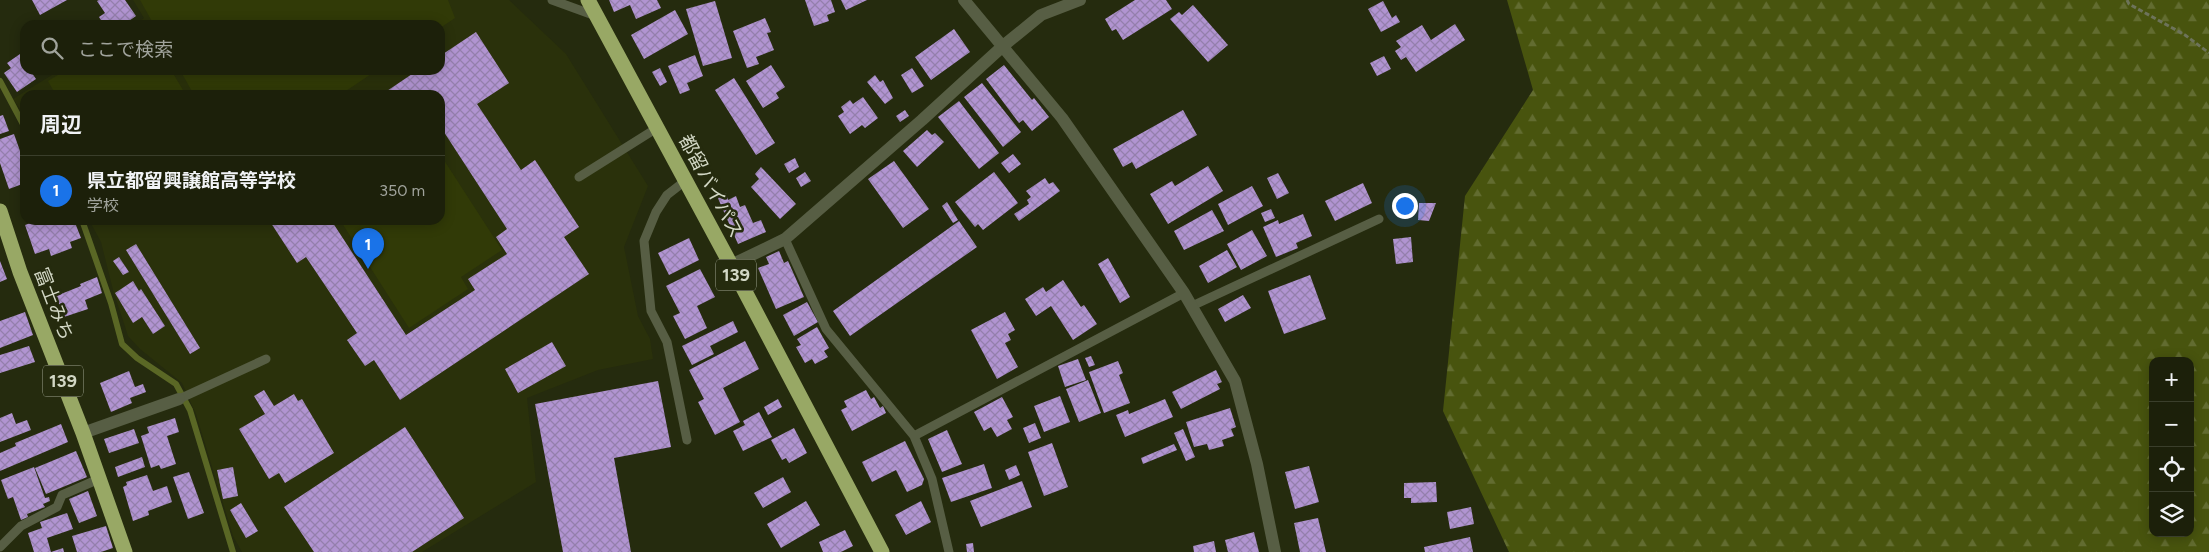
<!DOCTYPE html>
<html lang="ja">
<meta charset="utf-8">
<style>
:root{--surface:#1c200a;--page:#252813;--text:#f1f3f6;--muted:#a0a39c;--line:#3a3e2b;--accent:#1a73e8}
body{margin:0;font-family:Figtree,"Noto Sans JP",sans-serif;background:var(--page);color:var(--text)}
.controls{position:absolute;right:15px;bottom:15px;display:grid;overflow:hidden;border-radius:10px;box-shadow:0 2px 12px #0003}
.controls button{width:45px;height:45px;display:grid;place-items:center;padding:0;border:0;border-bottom:1px solid var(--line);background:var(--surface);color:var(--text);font:25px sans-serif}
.you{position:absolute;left:1404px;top:205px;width:18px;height:18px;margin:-12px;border:4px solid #fff;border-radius:50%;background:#1a73e8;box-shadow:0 0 0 8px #1a73e833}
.badge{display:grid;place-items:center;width:32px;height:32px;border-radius:50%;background:var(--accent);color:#fff;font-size:16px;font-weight:700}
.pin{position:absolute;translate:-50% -41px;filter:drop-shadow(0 1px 2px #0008)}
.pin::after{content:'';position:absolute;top:26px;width:18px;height:15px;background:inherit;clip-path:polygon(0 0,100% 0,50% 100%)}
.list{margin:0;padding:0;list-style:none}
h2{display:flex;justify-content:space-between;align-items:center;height:65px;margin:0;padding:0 20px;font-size:21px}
h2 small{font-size:16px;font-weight:400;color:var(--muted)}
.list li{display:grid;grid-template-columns:32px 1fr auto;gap:15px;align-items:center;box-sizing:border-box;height:70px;padding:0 20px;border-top:1px solid var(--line)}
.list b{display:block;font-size:19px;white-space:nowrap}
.list p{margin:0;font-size:16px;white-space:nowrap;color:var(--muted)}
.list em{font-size:16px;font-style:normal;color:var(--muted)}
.icon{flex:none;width:28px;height:28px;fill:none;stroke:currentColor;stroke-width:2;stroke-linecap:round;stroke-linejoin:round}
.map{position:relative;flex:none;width:2209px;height:552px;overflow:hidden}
.search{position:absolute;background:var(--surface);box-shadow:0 2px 12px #0003;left:20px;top:20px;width:425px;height:55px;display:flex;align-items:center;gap:12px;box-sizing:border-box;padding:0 18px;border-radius:15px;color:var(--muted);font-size:19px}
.panel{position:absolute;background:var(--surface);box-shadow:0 2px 12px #0003;left:20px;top:90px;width:425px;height:135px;border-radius:15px}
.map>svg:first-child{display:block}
.built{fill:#2a310b}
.forest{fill:url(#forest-firs);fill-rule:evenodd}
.pitch{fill:#313a07}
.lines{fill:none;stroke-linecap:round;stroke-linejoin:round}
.stream{stroke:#5a6725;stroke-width:6}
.building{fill:url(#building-cross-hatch)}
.path{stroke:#6d735a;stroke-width:3;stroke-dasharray:5 2.5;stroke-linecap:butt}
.lane{stroke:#575e44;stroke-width:9}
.street{stroke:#575e44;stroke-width:12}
.highway{stroke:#98a865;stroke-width:15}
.labels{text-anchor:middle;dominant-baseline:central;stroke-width:5;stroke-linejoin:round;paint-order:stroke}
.shield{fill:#252b0e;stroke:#9ea38e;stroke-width:1}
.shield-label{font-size:18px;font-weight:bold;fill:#d2d7c5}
.street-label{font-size:19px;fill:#d2d7c5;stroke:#252b0e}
</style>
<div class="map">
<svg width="2209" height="552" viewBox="0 0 2209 552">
<defs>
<pattern id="forest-firs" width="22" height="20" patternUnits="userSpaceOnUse" patternTransform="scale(1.25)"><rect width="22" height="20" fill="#48540e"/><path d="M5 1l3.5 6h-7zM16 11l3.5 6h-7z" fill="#626c30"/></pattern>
<pattern id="building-cross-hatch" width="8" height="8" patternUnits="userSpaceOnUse" patternTransform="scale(1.25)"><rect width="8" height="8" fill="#b194d1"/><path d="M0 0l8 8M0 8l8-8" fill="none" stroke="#947fac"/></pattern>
</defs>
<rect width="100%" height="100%" fill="#252b0e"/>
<path class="built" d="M 133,0 L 509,0 L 566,54 L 648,186 L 624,247 L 638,316 L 650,339 L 653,359 L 598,370 L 527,398 L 536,482 L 422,552 L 242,552 L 233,536 L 196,414 L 182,383 L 140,349 L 128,336 L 113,290 L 101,242 L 89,220 L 440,220 L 440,95 L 25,95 L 25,116 L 13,99 L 60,70 L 440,70 L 440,25 L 134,25 L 144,18 Z"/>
<path class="forest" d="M 1507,0 L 2209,0 L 2209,552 L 1509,552 L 1443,411 L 1465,196 L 1533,90 ZM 2153,361 L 2190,361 L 2190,533 L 2153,533 Z"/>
<path class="pitch" d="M 140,0 L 448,0 L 455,18 L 440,28 L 440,25 L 154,25 Z
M 66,70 L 171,70 L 186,95 L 56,95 L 48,81 Z
M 180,70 L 377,70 L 340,95 L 194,95 Z
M 440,154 L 502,250 L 461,277 L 468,289 L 409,328 L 340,220 L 440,220 Z"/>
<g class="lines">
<path class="stream" d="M 0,81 L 25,128
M 82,220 L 111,303 L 122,344 L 137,358 L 176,384 L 190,410 L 233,552"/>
</g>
<path class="building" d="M 32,0 L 67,0 L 40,15 Z
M 99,0 L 125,0 L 136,16 L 123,25 L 104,25 L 99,17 L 105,13 L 97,1 Z
M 609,0 L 657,0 L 661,8 L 636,19 L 630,5 L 614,12 Z
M 805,0 L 831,0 L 835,12 L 827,15 L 829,21 L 814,26 Z
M 841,0 L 867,0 L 846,10 Z
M 1135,0 L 1166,0 L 1172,9 L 1123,40 L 1116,29 L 1112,31 L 1105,19 Z
M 715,1 L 732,58 L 703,66 L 686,9 Z
M 1383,1 L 1392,18 L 1396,15 L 1400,22 L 1381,32 L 1368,9 Z
M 1193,5 L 1228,45 L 1208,62 L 1170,19 L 1179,12 L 1182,15 Z
M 675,10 L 688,34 L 644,59 L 631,35 Z
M 765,18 L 771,32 L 767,33 L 774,50 L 756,57 L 759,64 L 747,68 L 733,31 Z
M 1455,24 L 1465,40 L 1416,72 L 1406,57 L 1401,60 L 1395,51 L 1401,47 L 1396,41 L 1422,25 L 1431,40 Z
M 954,29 L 970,52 L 931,80 L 915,57 Z
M 476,32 L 509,83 L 477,104 L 521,170 L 535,160 L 579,227 L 564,237 L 589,274 L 400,400 L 374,360 L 365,366 L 347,340 L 357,333 L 306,257 L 297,263 L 269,220 L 331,220 L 406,335 L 475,290 L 468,279 L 507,254 L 496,237 L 507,229 L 440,126 L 440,95 L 381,95 L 418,70 L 440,70 L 440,56 Z
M 20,54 L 25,62 L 25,70 L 30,70 L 36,79 L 17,92 L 4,73 L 11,68 L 7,63 Z
M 695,55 L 703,76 L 687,83 L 690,90 L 680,94 L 668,66 Z
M 1384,56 L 1391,69 L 1377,76 L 1370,63 Z
M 771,65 L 785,87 L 776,93 L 779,98 L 763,108 L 746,81 Z
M 1004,65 L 1032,100 L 1034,98 L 1049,117 L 1032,131 L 1023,120 L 1019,123 L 986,79 Z
M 660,68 L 667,82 L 660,86 L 652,72 Z
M 912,68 L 924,86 L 912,93 L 901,75 Z
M 875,75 L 880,82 L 883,80 L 893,98 L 885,104 L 867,82 Z
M 734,78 L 775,143 L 756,155 L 715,90 Z
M 982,83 L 1021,132 L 1003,147 L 964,97 Z
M 863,97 L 878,118 L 865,128 L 862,125 L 850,134 L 838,116 L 844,112 L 841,107 L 850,100 L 853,104 Z
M 959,101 L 999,153 L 979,169 L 938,117 Z
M 905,110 L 909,116 L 900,122 L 896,116 Z
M 1183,110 L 1197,135 L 1136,169 L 1132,162 L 1123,167 L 1113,149 Z
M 3,115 L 9,131 L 0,134 L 0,116 Z
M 927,130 L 932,135 L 935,133 L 944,142 L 917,167 L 903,151 Z
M 14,134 L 25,165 L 25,183 L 9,189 L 0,163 L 0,139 Z
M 1013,154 L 1021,164 L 1009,173 L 1001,163 Z
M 795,158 L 799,167 L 789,173 L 784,164 Z
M 894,161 L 929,209 L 903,228 L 868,179 Z
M 1208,166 L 1223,191 L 1168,224 L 1150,194 L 1172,181 L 1175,186 Z
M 761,167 L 796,204 L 780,219 L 751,187 L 759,179 L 755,174 Z
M 805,172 L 811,181 L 801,187 L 796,178 Z
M 994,172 L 1018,203 L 983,230 L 978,224 L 975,227 L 955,202 Z
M 1278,173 L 1289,193 L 1277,199 L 1267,178 Z
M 1045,178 L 1049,184 L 1053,182 L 1060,191 L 1019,221 L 1014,214 L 1029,204 L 1027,200 L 1031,197 L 1026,191 Z
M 1363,183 L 1372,203 L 1335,221 L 1325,201 Z
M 1252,186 L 1263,206 L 1228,225 L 1218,204 Z
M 726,193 L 728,200 L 736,196 L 740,207 L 745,205 L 753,223 L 761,220 L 766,232 L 738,244 L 717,196 Z
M 947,202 L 958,220 L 953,223 L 942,206 Z
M 1419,203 L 1436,203 L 1429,221 L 1418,220 Z
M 1271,209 L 1275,218 L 1265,222 L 1261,213 Z
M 1212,210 L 1224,231 L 1184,250 L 1174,231 Z
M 1303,214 L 1312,236 L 1296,243 L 1298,248 L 1276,257 L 1263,227 L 1278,220 L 1279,224 Z
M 39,220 L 74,220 L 81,238 L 70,242 L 72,248 L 51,256 L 49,249 L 35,254 L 25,225 Z
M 959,221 L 977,247 L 850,336 L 833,311 Z
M 1252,230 L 1267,256 L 1241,270 L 1227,244 Z
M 1411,237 L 1413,262 L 1396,264 L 1393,239 Z
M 689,238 L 699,260 L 669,275 L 658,253 Z
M 136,244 L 200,348 L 190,354 L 126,250 Z
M 1227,250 L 1237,267 L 1208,283 L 1199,266 Z
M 779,251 L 784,263 L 788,261 L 804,297 L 776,309 L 758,268 L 769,264 L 766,257 Z
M 119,257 L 129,272 L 123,275 L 113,261 Z
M 1108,258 L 1130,297 L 1120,303 L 1098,264 Z
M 0,261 L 7,279 L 0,282 Z
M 700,269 L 715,297 L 697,306 L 707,328 L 685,339 L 673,316 L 680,313 L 666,286 Z
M 1310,275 L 1326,319 L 1284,334 L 1268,291 Z
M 97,277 L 102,293 L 85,300 L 88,309 L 64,317 L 56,296 L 81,286 L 80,284 Z
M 1063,280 L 1081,307 L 1084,305 L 1097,324 L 1073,340 L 1051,306 L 1036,316 L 1025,299 L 1043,287 L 1046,292 Z
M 133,281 L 139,291 L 141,289 L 165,326 L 153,334 L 142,317 L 133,323 L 115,293 Z
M 1243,295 L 1251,308 L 1225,322 L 1218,309 Z
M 807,302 L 818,322 L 794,336 L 783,315 Z
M 25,312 L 33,335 L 0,348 L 0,321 Z
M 1005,312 L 1015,330 L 1008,334 L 1011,340 L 1005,343 L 1018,367 L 997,379 L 971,330 Z
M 733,321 L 738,332 L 710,346 L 714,354 L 692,365 L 682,346 Z
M 817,327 L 829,348 L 824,351 L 828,357 L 815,364 L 812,359 L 805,363 L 796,347 L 801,345 L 797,339 Z
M 745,341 L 759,369 L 723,388 L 740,422 L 715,435 L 698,402 L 704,399 L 689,370 Z
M 552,342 L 566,366 L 518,393 L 505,369 Z
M 29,346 L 35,362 L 0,373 L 0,355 Z
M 1091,356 L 1095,365 L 1089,367 L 1085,358 Z
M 1078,359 L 1086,380 L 1065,387 L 1058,366 Z
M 1118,361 L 1123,373 L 1119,375 L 1130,403 L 1104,413 L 1089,372 Z
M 1216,370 L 1222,382 L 1217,384 L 1220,389 L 1181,409 L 1172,392 Z
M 129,371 L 135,387 L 143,384 L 146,392 L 130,398 L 132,403 L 111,412 L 100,383 Z
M 1088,380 L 1101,413 L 1079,422 L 1066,389 Z
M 658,381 L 671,447 L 614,458 L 631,552 L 563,552 L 535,404 Z
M 264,390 L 274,406 L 294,394 L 298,401 L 302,399 L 334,453 L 285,483 L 279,473 L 269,479 L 239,429 L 265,414 L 254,396 Z
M 866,390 L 871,399 L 874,397 L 880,408 L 883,406 L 886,413 L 852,431 L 841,410 L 847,407 L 844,401 Z
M 1060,396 L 1070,422 L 1044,432 L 1034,406 Z
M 1002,397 L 1013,417 L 1007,420 L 1012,429 L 997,437 L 991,427 L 984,431 L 974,412 Z
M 778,399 L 782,407 L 768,415 L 764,407 Z
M 1165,399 L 1173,417 L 1125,437 L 1116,415 L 1128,410 L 1129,414 Z
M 1230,408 L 1236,427 L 1231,429 L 1234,436 L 1222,440 L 1224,446 L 1209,450 L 1207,444 L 1194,447 L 1186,422 Z
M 759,412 L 772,437 L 743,451 L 733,431 L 745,425 L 743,421 Z
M 12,413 L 16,424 L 27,420 L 31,430 L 0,442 L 0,418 Z
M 175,418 L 179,432 L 167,436 L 176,464 L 161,469 L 159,465 L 151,468 L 141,436 L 149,433 L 147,427 Z
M 1035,423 L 1041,438 L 1029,443 L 1023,428 Z
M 61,424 L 68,442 L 0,471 L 0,453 L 16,446 L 15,443 Z
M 405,427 L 464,518 L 412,552 L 314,552 L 284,507 Z
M 794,428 L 807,453 L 789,463 L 786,458 L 782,460 L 771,440 Z
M 134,429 L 139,443 L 109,453 L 104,439 Z
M 1183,429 L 1195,457 L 1186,461 L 1174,433 Z
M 947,430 L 962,464 L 942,472 L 928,439 Z
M 905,441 L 924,479 L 922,485 L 907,492 L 896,470 L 872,482 L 862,462 Z
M 1052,443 L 1068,487 L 1044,496 L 1028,452 Z
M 1174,444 L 1177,450 L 1143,464 L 1141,458 Z
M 76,451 L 87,477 L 46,494 L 35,468 Z
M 142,457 L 145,467 L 118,477 L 115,467 Z
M 984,464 L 992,488 L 951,502 L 942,478 Z
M 1016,465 L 1020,475 L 1009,480 L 1005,470 Z
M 1309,466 L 1319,502 L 1295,509 L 1285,472 Z
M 34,467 L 45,498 L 49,497 L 50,501 L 43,504 L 45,507 L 27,514 L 28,517 L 21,520 L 13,497 L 8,499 L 1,480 Z
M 233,467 L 238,496 L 223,499 L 217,470 Z
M 189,472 L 204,513 L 188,519 L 173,477 Z
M 147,475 L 153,491 L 167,486 L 172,502 L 148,511 L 149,515 L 133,521 L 123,487 L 127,485 L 126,482 Z
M 783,477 L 791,492 L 763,508 L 754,493 Z
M 1022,481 L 1032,507 L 981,527 L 970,501 Z
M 1436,482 L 1437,502 L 1411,503 L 1411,498 L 1404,498 L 1404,483 Z
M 88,491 L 97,516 L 79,523 L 69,499 Z
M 806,501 L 820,525 L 781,548 L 767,524 Z
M 921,501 L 931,522 L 906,535 L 895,515 Z
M 241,503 L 258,531 L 246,538 L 230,510 Z
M 1471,507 L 1474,524 L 1450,529 L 1447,512 Z
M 67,513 L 73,529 L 47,538 L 51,552 L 63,548 L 64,552 L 34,552 L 28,533 L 42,528 L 40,522 Z
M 1318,518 L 1326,552 L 1300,552 L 1294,523 Z
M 106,526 L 113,548 L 101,552 L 77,552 L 72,536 Z
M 845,530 L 853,546 L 841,552 L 823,552 L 819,542 Z
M 1254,532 L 1259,552 L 1228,552 L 1225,540 Z
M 1470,537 L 1473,552 L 1425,552 L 1424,547 Z
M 1214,541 L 1216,552 L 1194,552 L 1193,546 Z
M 973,543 L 974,552 L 967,552 L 966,544 Z"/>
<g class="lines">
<path class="path" d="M 2127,0 L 2129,4 L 2185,35 L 2209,53"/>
<path class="lane" d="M 552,0 L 596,16
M 579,177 L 657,128
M 685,181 L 667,195 L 656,212 L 644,241 L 651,311 L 667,342 L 687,440
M 785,239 L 826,329 L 914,436 L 932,479 L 949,552
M 1192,306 L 1379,219
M 179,399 L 266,359
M 914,436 L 1184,293
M 0,547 L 21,526 L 57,507 L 62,495 L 99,479"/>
<path class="street" d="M 964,0 L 1062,118 L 1184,293 L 1235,381 L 1257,464 L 1275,552
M 731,265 L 785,239 L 922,120 L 1003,46 L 1041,15 L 1080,0
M 83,433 L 179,399"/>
<path class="highway" d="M 588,0 L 731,265 L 882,552
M 0,211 L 20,272 L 83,433 L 125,552"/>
</g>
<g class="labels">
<g class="shield">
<rect x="716" y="259.5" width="40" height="31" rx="4"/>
<rect x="43" y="365.5" width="40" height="31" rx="4"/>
</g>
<g class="shield-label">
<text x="736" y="275">139</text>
<text x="63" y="381">139</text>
</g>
<g class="street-label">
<text transform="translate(711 186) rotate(62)">都留バイパス</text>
<text transform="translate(54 304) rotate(69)">富士みち</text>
</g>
</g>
</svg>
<div class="controls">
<button>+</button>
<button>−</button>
<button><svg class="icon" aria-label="locate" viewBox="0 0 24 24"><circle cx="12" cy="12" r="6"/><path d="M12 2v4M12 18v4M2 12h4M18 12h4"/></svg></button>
<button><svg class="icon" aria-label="layers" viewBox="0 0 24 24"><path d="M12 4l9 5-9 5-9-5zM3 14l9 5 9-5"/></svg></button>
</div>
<div class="you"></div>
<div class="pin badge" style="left:368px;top:269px">1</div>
<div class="search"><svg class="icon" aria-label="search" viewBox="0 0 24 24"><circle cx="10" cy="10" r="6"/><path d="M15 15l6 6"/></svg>ここで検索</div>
<section class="panel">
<h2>周辺<small></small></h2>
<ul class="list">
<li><span class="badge">1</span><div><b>県立都留興譲館高等学校</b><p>学校</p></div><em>350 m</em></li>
</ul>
</section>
</div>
